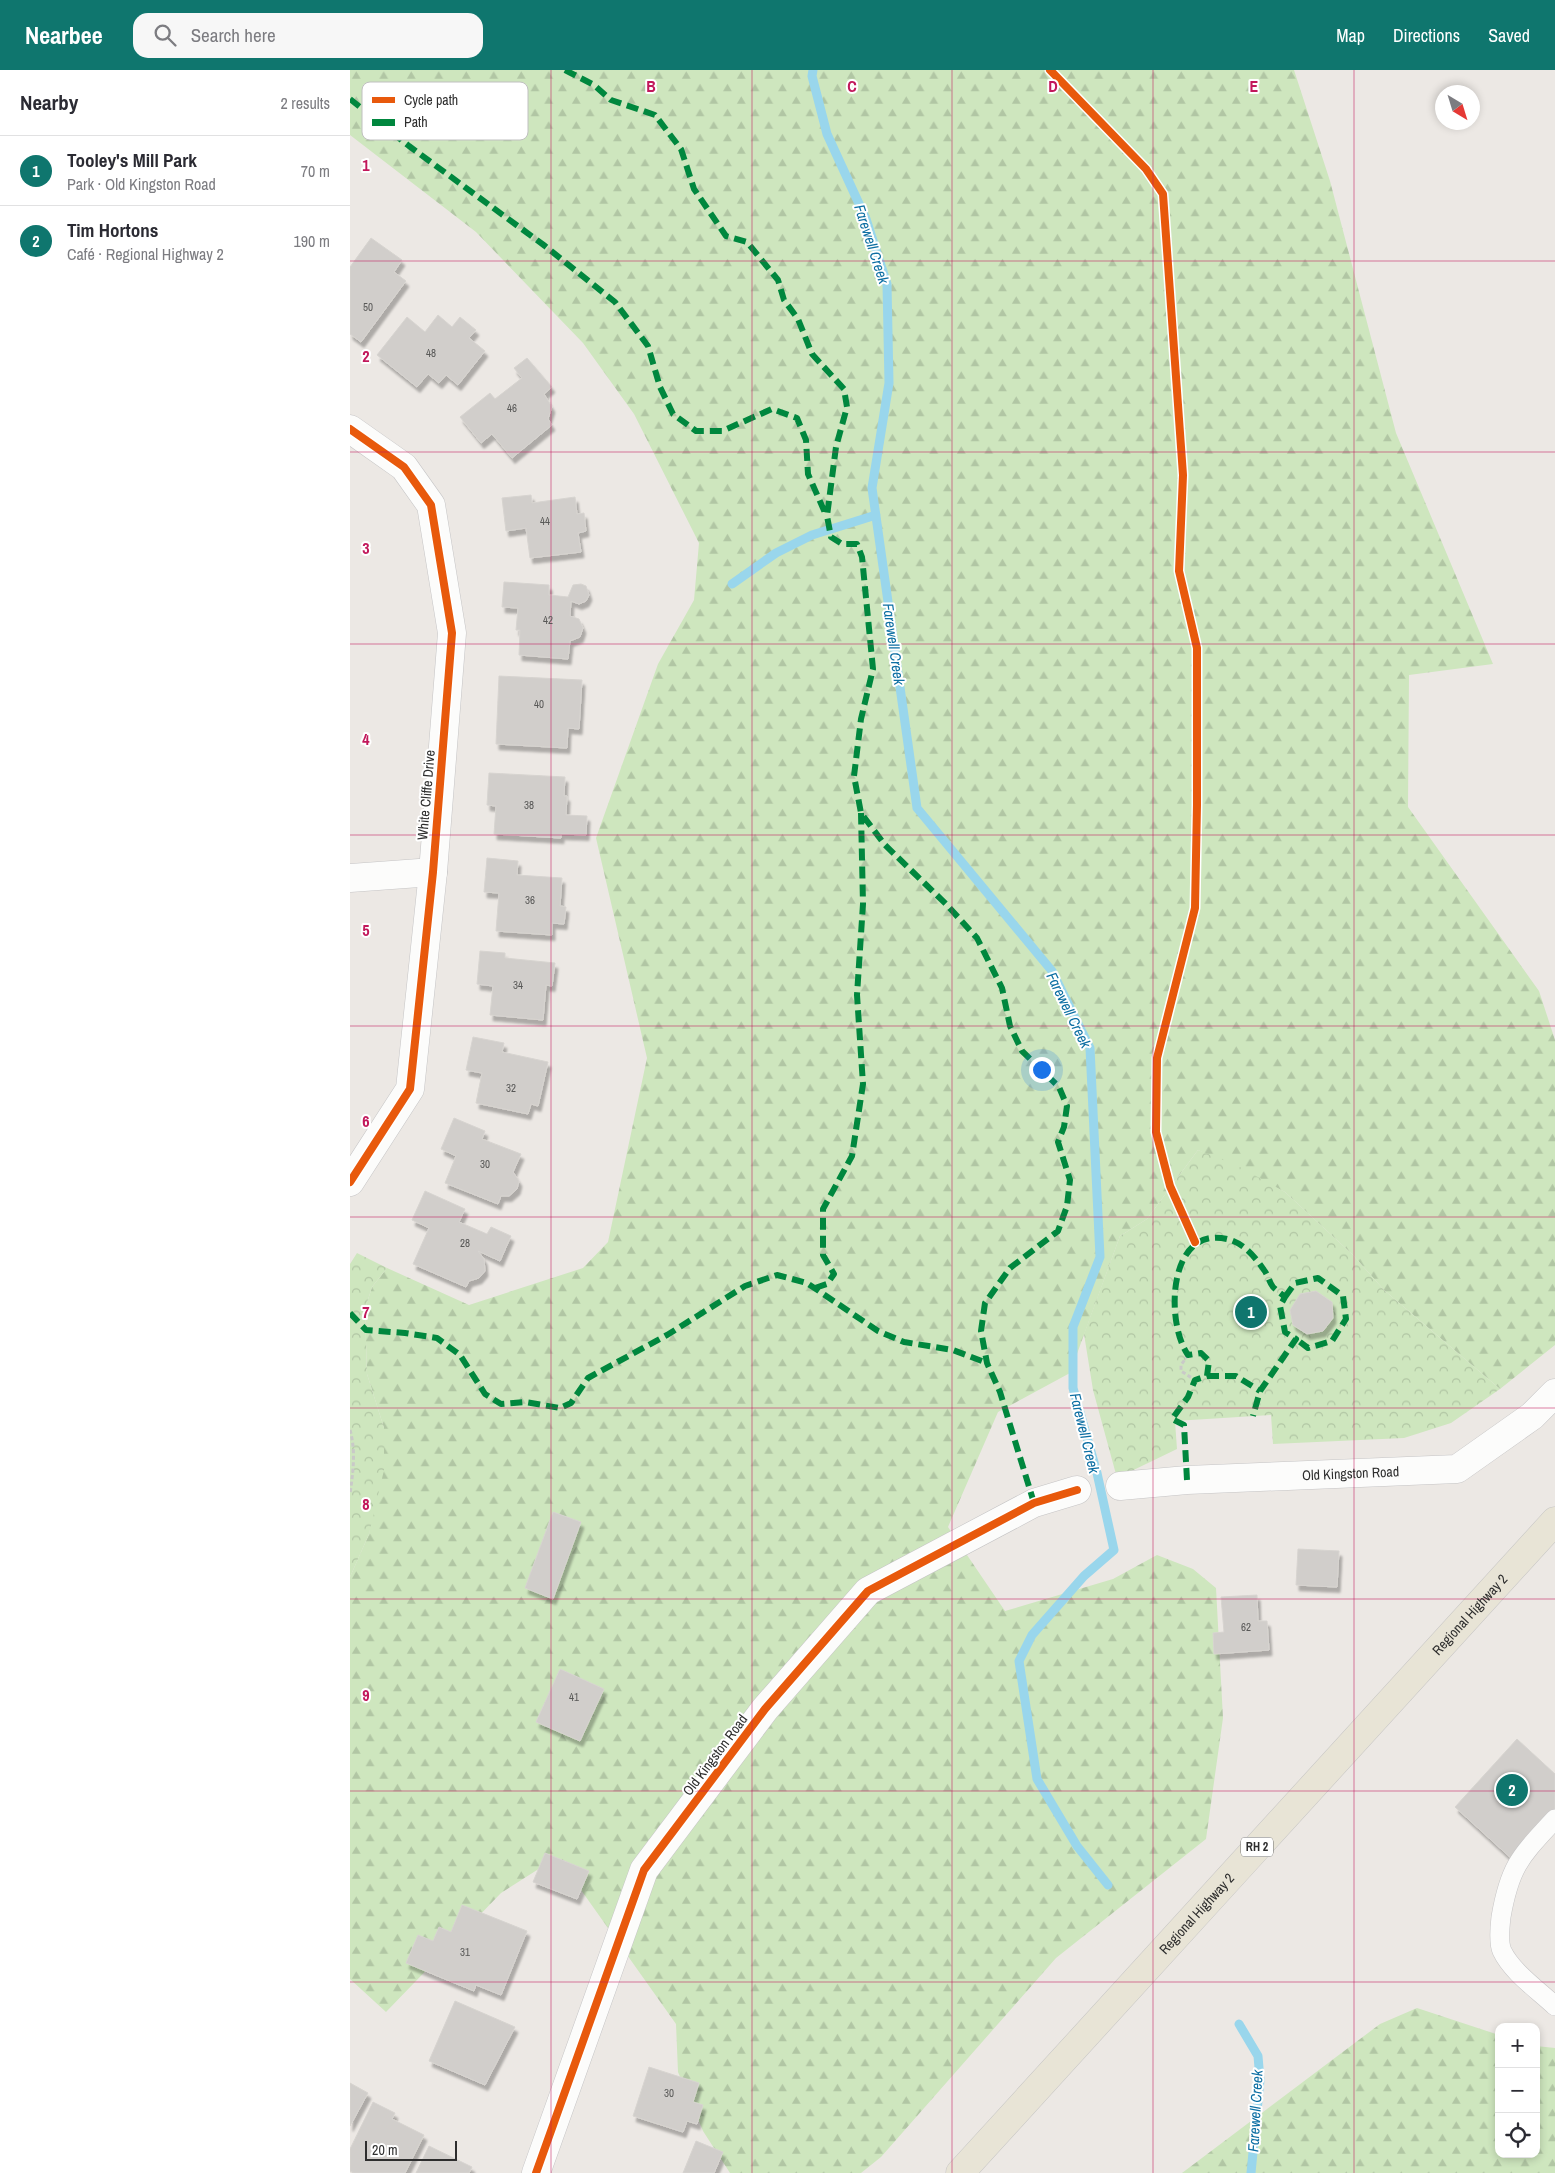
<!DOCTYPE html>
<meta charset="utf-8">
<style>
:root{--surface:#fff;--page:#f7f7f7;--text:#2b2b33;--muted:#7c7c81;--line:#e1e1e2;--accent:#0f766e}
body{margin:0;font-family:"Archivo Narrow",sans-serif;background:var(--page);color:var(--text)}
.controls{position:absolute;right:15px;bottom:15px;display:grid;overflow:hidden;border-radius:10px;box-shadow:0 2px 8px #0003}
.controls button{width:45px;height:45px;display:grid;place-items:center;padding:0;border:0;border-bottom:1px solid var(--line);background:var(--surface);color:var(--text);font:25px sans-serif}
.compass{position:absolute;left:1085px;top:15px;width:45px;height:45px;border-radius:50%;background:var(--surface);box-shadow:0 2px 8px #0003;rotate:142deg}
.scale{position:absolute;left:15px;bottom:12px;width:92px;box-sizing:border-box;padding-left:5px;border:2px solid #2e2e2e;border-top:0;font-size:14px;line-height:18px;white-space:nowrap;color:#2e2e2e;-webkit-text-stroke:4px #fff;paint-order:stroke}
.you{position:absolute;left:691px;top:999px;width:18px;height:18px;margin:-12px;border:4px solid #fff;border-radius:50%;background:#1a73e8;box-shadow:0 0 0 8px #1a73e833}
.badge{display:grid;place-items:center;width:32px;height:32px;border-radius:50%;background:var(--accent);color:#fff;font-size:16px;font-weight:700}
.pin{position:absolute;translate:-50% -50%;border:2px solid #fff;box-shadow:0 1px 5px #0006}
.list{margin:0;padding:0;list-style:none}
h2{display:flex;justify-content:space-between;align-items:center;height:65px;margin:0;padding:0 20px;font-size:21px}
h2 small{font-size:16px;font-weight:400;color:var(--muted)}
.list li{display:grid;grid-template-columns:32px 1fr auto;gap:15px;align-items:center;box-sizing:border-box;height:70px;padding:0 20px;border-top:1px solid var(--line)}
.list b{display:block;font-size:19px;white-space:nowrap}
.list p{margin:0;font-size:16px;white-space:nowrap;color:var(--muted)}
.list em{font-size:16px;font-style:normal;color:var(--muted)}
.icon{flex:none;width:28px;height:28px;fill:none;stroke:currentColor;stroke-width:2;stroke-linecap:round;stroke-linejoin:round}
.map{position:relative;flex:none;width:1205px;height:2103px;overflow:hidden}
header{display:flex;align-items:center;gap:30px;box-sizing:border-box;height:70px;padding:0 25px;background:var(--accent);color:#fff}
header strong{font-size:24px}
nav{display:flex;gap:28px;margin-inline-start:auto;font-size:18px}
.search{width:350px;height:45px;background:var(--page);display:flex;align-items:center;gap:12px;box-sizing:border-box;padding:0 18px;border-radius:15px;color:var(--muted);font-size:19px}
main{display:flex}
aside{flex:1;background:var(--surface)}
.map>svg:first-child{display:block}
.forest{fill:url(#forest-firs)}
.park{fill:url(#park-crowns)}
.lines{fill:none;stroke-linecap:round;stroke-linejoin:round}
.stream{stroke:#99d6ec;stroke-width:9}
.building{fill:#d1cecb;stroke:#d7d4d0;filter:url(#shadow)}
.lane-casing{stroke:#c5c4c5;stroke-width:20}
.street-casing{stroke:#c5c4c5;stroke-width:29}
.primary-casing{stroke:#c6c5c4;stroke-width:29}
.path{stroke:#c9c9c8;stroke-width:3;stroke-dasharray:4 2.5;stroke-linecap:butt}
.lane{stroke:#fcfcfb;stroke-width:19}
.street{stroke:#fcfcfb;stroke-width:28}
.primary{stroke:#e8e4d6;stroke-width:28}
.quiet{stroke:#00873e;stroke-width:6;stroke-dasharray:12 6;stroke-linecap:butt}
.cycleway-casing{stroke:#fff;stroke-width:11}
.cycleway{stroke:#e8590c;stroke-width:8}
.grid{fill:none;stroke:#c2185b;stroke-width:1;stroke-opacity:0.55}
.labels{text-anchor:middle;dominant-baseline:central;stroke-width:4;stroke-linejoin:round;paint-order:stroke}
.number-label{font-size:11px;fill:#585857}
.shield{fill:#fff;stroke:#6d6d6d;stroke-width:1}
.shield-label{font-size:12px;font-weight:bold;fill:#2e2e2e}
.street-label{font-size:14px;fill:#2e2e2e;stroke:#fff}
.water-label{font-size:15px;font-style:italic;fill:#0d6fa3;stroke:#fff}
.key{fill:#fff;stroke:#c0c0c0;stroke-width:1}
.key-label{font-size:14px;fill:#2e2e2e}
.grid-label{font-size:16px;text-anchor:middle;font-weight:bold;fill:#c2185b;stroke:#fff;stroke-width:4;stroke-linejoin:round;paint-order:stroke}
</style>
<header>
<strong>Nearbee</strong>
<div class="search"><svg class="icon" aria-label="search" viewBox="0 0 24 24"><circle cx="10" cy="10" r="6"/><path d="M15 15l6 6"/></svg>Search here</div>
<nav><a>Map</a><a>Directions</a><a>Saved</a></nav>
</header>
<main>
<aside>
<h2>Nearby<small>2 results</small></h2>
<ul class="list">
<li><span class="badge">1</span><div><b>Tooley's Mill Park</b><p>Park · Old Kingston Road</p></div><em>70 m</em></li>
<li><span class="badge">2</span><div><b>Tim Hortons</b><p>Café · Regional Highway 2</p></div><em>190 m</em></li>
</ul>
</aside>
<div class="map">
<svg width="1205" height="2103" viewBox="0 0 1205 2103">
<defs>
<pattern id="forest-firs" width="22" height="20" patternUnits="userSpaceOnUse" patternTransform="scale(1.25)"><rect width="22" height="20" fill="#cee6be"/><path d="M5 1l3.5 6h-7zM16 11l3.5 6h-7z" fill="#b1c6a4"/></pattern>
<pattern id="park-crowns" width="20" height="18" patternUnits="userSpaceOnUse" patternTransform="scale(1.25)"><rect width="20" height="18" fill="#cee6be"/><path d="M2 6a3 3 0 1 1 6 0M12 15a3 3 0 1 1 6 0" fill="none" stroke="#b1c6a4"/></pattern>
<filter id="shadow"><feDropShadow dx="3" dy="5.5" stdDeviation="1" flood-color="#0004"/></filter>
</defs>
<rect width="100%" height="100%" fill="#ece8e4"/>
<path class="forest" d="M 0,0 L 944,0 L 980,111 L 1046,363 L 1143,594 L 1059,605 L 1058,737 L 1189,921 L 1205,970 L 1205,1275 L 1150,1319 L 1034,1220 L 1002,1184 L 935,1122 L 848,1080 L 797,1149 L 770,1166 L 720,1303 L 648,1342 L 598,1457 L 655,1541 L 763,1509 L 807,1485 L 843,1499 L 866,1518 L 873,1648 L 856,1769 L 706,1888 L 531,2087 L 511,2103 L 380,2103 L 353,2061 L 328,2002 L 326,1954 L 214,1796 L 198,1793 L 151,1823 L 36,1942 L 0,1909 L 0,1507 L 19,1464 L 34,1358 L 17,1304 L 15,1239 L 22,1217 L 37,1198 L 119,1235 L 233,1198 L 258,1172 L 297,988 L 246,768 L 308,594 L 344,530 L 349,473 L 284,344 L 233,273 L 126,162 L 0,65 Z
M 1067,1938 L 1149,1965 L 1149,2084 L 1186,2084 L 1186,1976 L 1205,1978 L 1205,2103 L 832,2103 L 1030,1954 Z"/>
<path class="park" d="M 848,1080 L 886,1095 L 935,1122 L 1002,1184 L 1034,1220 L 1150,1319 L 1101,1353 L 1054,1368 L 923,1374 L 921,1345 L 825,1351 L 827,1379 L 767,1408 L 743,1320 L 734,1264 L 770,1166 L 797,1149 Z
M 7,1183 L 37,1198 L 22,1217 L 15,1239 L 17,1304 L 34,1358 L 34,1400 L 19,1464 L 0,1507 L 0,1194 Z"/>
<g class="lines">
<path class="stream" d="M 463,0 L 462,6 L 477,64 L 516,149 L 537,214 L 539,313 L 522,418 L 567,738 L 702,901 L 740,978 L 750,1187 L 723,1257 L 723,1318 L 747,1403 L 764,1480 L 734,1506 L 682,1565 L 669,1591 L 687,1709 L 727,1776 L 758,1815
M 382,514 L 426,483 L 462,465 L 526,445
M 889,1954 L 908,1986 L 910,2010 L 901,2103"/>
</g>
<path class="building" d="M 21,168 L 52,190 L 44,202 L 56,211 L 11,272 L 0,264 L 0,197 Z
M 88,245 L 102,257 L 110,247 L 126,260 L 119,268 L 135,281 L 108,315 L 96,305 L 89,313 L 78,304 L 67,317 L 27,285 L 57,247 L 75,262 Z
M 177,288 L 202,317 L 194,324 L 202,337 L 198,349 L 202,355 L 162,388 L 142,364 L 131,373 L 110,347 L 140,323 L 145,329 L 172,308 L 164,298 Z
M 181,425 L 182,433 L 225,427 L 227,444 L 234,443 L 236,461 L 228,463 L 231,482 L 180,488 L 176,458 L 156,461 L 152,428 Z
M 154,512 L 199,515 L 199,525 L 218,527 L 223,515 L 231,514 L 236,516 L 239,525 L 236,531 L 229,534 L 221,531 L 220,546 L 229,549 L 233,558 L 230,567 L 220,571 L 218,589 L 169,585 L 170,560 L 166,560 L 168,538 L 152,537 Z
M 149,606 L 232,610 L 229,659 L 218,658 L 217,678 L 146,674 Z
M 139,703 L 215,707 L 214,726 L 217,726 L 216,745 L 237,746 L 236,765 L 211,764 L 211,768 L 144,764 L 146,736 L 137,735 Z
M 137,788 L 168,791 L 167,805 L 212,808 L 210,836 L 216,837 L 214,854 L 202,853 L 202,865 L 146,861 L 149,823 L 134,822 Z
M 130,881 L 155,883 L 155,888 L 205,893 L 202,916 L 196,915 L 193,950 L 140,945 L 143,916 L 127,914 Z
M 123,967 L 154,973 L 152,982 L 198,992 L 188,1036 L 181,1034 L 178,1044 L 126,1033 L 132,1003 L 116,1000 Z
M 104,1048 L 135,1061 L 132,1069 L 171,1084 L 163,1102 L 169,1111 L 167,1119 L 159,1126 L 151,1126 L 148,1134 L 95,1113 L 106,1086 L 91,1079 Z
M 75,1121 L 115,1139 L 109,1152 L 137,1164 L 141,1157 L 161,1166 L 150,1191 L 128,1181 L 134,1189 L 135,1201 L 129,1208 L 119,1211 L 116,1217 L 63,1194 L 79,1158 L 62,1150 Z
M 966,1221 L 982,1232 L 983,1248 L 973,1261 L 957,1264 L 943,1255 L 940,1240 L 950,1224 Z
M 203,1442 L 231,1452 L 203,1529 L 175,1518 Z
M 948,1479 L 989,1481 L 987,1517 L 946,1515 Z
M 907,1525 L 908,1551 L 917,1551 L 919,1580 L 864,1584 L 863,1563 L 874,1562 L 871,1527 Z
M 210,1599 L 254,1619 L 230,1671 L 186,1652 Z
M 1167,1669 L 1205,1704 L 1205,1743 L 1162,1789 L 1105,1737 Z
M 195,1783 L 239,1801 L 227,1829 L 183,1812 Z
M 112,1835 L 177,1861 L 151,1925 L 126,1915 L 124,1921 L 56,1893 L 68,1865 L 83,1871 L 89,1857 L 101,1862 Z
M 105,1931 L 165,1957 L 135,2015 L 79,1991 Z
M 299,1997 L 349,2013 L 343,2032 L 353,2035 L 347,2054 L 337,2051 L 333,2062 L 283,2046 Z
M 0,2013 L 18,2023 L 0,2056 Z
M 23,2032 L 45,2043 L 42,2049 L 74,2065 L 55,2103 L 4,2103 L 0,2101 L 0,2079 Z
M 346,2071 L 373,2082 L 364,2103 L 333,2103 Z
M 79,2076 L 122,2097 L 119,2103 L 66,2103 Z"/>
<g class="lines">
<g class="lane-casing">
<path id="lane" d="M 1205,1749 C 1171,1786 1160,1795 1151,1847 C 1150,1856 1148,1872 1152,1881 C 1162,1902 1188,1920 1205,1936"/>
</g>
<g class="street-casing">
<g id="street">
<path d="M 0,359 L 54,397 L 81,435 L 102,563 L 83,802 L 60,1019 L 0,1112"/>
<path d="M 0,808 L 83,802"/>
<path id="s1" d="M 770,1416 L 837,1410 L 1107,1399 L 1182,1346 L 1205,1323"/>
<path d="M 186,2103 L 294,1800 L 415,1639 L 518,1521 L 684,1433 L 727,1420"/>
</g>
</g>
<g class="primary-casing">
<g id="primary">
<path id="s2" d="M 610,2103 L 1205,1451"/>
</g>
</g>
<path class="path" d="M 838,1285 L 831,1295 L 831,1301 L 845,1310
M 0,1360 C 6,1381 3,1403 0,1424"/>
<use href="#lane" class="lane"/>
<use href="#street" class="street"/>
<use href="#primary" class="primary"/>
<path class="quiet" d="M 215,0 L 244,15 L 261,30 L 305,45 L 331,79 L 344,119 L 376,166 L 397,172 L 428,210 L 434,230 L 448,249 L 462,284 L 494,319 L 497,337 L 486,377 L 477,446 L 481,467 L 492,474 L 507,474 L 512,487 L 523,599 L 511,649 L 504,706 L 511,743 L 535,775 L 596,834 L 627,868 L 652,918 L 660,956 L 672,981 L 709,1017 L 717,1036 L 714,1057 L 708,1072 L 720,1110 L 717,1136 L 708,1161 L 660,1198 L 635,1233 L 631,1261 L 637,1293 L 650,1322 L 684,1433
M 0,29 L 59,76 L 195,176 L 265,232 L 298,276 L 310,317 L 323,344 L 346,361 L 372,361 L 422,339 L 447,348 L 456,370 L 458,404 L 476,445
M 465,1218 L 477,1214 L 484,1204 L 473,1185 L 473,1139 L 502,1086 L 513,1014 L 507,925 L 513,834 L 511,743
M 935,1227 L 945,1213 L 968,1208 L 993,1226 L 996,1249 L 982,1271 L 958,1278 L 946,1269
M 0,1243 L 16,1260 L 55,1263 L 87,1268 L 110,1285 L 135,1324 L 151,1334 L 175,1332 L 210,1338 L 221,1333 L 238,1308 L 317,1265 L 395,1216 L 427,1205 L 457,1213 L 528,1261 L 554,1272 L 603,1280 L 637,1293
M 857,1306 L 886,1306 L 910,1321
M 837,1410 L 834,1355 L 822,1349 L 838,1327 L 845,1310 L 857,1306 L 859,1291 L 851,1283 L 838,1285 C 815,1252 818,1155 877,1169 C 894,1173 905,1187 914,1200 C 918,1205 919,1212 923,1217 C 927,1221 932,1224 935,1227 L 930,1236 L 935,1262 L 946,1269 L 910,1321 L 903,1346"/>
<g class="cycleway-casing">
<path id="cycleway" d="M 700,0 L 796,99 L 813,124 L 833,405 L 829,501 L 847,578 L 847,735 L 845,838 L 807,988 L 806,1062 L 820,1116 L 845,1172
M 0,359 L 54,397 L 81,435 L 102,563 L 83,802 L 60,1019 L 0,1112
M 186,2103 L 294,1800 L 415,1639 L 518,1521 L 684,1433 L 727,1420"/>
</g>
<use href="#cycleway" class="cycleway"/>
</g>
<path class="grid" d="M 201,0 L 201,2103M 402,0 L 402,2103M 602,0 L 602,2103M 803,0 L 803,2103M 1004,0 L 1004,2103M 0,191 L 1205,191M 0,382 L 1205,382M 0,574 L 1205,574M 0,765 L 1205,765M 0,956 L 1205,956M 0,1147 L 1205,1147M 0,1338 L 1205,1338M 0,1529 L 1205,1529M 0,1721 L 1205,1721M 0,1912 L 1205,1912"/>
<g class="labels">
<g class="number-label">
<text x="18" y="237">50</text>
<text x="81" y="283">48</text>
<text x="162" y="338">46</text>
<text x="195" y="451">44</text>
<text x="198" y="550">42</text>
<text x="189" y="634">40</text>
<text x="179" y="735">38</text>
<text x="180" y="830">36</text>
<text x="168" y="915">34</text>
<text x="161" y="1018">32</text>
<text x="135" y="1094">30</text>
<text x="115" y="1173">28</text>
<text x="896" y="1557">62</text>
<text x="224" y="1627">41</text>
<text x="115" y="1882">31</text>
<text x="319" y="2023">30</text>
</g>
<rect class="shield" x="891" y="1767.5" width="32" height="19" rx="4"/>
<g class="shield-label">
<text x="907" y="1777">RH 2</text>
</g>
<g class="street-label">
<text transform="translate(76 725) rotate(-85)">White Cliffe Drive</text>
<text stroke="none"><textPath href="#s1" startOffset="231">Old Kingston Road</textPath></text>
<text stroke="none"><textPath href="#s2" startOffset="756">Regional Highway 2</textPath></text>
<text transform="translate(365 1685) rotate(-53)">Old Kingston Road</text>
<text stroke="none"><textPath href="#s2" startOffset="351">Regional Highway 2</textPath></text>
</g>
<g class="water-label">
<text transform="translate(522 174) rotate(72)">Farewell Creek</text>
<text transform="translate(544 574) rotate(82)">Farewell Creek</text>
<text transform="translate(719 940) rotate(64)">Farewell Creek</text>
<text transform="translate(735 1363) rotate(76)">Farewell Creek</text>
<text transform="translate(905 2041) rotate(-87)">Farewell Creek</text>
</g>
</g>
<rect x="12" y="12" width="166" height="58" rx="8" class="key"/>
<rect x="22" y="27" width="23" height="6" fill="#e8590c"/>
<rect x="22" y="49" width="23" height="7" fill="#00873e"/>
<g class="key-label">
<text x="54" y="35">Cycle path</text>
<text x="54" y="57">Path</text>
</g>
<g class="grid-label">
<text x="301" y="22">B</text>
<text x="502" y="22">C</text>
<text x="703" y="22">D</text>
<text x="904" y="22">E</text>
<text x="16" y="101">1</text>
<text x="16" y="292">2</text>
<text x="16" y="484">3</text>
<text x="16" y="675">4</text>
<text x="16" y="866">5</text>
<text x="16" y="1057">6</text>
<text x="16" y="1248">7</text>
<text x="16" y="1440">8</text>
<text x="16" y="1631">9</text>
</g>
</svg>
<div class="controls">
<button>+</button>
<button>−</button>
<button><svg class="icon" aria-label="locate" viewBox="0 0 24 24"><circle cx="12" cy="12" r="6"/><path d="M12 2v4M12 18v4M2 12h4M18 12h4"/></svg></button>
</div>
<svg class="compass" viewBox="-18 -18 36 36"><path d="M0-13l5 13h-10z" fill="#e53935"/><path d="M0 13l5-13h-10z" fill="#7c7c81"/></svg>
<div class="scale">20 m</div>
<div class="you"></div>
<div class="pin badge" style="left:901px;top:1242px">1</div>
<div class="pin badge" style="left:1162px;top:1720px">2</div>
</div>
</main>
